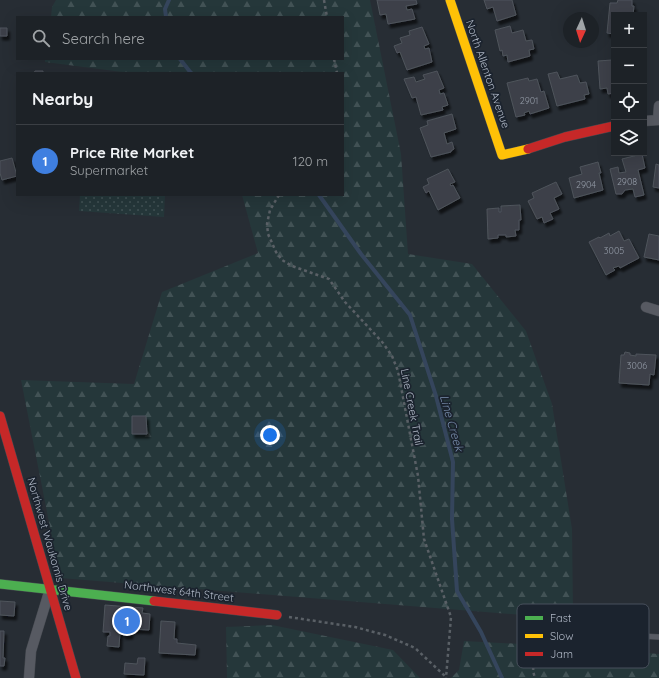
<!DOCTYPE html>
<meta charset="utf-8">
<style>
:root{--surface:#1d2227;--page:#2a2f33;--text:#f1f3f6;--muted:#a0a4a7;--line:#3b3f44;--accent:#8c9099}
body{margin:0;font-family:Quicksand,sans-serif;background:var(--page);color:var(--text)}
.controls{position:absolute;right:12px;top:12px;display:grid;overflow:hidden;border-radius:0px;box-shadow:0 4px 16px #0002}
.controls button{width:36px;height:36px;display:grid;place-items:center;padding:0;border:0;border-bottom:1px solid var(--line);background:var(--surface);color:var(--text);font:20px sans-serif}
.compass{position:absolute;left:563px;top:12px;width:36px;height:36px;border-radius:50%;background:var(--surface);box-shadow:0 4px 16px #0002;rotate:184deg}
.you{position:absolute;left:270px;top:435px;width:14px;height:14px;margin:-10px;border:3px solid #fff;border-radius:50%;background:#1a73e8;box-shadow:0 0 0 6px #1a73e833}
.badge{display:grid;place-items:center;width:26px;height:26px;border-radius:50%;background:var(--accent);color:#fff;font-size:13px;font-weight:700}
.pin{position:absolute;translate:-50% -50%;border:2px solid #fff;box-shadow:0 1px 4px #0006}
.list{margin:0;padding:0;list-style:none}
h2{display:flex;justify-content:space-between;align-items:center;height:52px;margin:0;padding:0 16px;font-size:17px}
h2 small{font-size:13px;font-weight:400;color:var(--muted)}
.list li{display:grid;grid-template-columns:26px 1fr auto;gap:12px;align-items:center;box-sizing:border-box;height:72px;padding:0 16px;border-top:1px solid var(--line)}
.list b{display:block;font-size:15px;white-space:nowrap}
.list p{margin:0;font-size:13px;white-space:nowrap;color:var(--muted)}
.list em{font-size:13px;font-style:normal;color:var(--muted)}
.icon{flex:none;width:22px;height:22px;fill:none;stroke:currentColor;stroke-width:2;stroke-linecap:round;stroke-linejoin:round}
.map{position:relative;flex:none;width:659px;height:678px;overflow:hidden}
.search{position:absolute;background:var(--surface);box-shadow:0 4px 16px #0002;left:16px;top:16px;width:328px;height:44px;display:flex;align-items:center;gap:10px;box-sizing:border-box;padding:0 14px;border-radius:0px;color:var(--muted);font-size:15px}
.panel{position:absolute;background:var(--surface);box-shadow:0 4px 16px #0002;left:16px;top:72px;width:328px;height:124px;border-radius:0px}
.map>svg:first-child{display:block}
.forest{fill:url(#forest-firs)}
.garden{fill:url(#garden-dots)}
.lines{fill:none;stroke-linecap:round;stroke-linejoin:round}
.stream{stroke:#35455c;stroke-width:4}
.building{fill:#3c4148;stroke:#4f545c;filter:url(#shadow)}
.lane-casing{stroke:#45494f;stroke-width:6}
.street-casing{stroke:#45494f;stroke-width:11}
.fast-casing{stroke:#45494f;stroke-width:10}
.slow-casing{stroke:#45494f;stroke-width:10}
.jam-casing{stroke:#45494f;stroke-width:10}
.path{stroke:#5a6066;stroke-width:2.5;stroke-dasharray:3 3;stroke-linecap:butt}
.lane{stroke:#575a62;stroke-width:5}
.street{stroke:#575a62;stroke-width:10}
.fast{stroke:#4caf50;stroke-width:9}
.slow{stroke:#ffc107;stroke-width:9}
.jam{stroke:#c62828;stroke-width:9}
.labels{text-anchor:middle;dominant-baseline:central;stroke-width:3.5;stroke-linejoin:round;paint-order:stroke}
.number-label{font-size:9px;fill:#939aa6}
.street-label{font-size:11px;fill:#b0b8c6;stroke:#1b232e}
.water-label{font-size:12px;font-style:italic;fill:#798ead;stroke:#1b232e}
.key{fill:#1b232e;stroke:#48505c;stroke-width:1}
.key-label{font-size:11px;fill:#b0b8c6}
</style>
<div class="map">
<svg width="659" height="678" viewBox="0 0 659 678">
<defs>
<pattern id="forest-firs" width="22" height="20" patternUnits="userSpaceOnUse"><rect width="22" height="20" fill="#25373a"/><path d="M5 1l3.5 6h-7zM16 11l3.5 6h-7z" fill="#425255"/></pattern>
<pattern id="garden-dots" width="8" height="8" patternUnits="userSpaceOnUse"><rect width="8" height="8" fill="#25373a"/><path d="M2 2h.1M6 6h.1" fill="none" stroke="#425255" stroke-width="1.8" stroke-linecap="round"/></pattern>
<filter id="shadow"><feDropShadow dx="2.5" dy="4" stdDeviation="1" flood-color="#0009"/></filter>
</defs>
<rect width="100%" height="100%" fill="#272d34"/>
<path class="forest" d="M 56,0 L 370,0 L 401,154 L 408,254 L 472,264 L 526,331 L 552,404 L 572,529 L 573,614 L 560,618 L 60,578 L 21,380 L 134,384 L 162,292 L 258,253 L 242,195 L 343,195 L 343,73 L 130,73 L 45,62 L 45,59 L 343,59 L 343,17 L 51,17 L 52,7 Z
M 272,625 L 393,650 L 420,678 L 227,678 L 226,627 Z
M 464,641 L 557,646 L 659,654 L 659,678 L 451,678 L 459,670 Z"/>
<path class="garden" d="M 80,195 L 165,195 L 164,217 L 79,211 Z"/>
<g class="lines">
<path class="stream" d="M 166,17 L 165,9 L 169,0
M 180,59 L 191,73
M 319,195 L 361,254 L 410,315 L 436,396 L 453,462 L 452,519 L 457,591 L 481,632 L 502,678"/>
</g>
<path class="building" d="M 377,0 L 416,0 L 417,4 L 406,6 L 407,10 L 412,9 L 415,19 L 388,24 L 386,14 L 380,15 Z
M 484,0 L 512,0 L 516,15 L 497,21 L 493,7 L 487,9 Z
M 618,0 L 632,0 L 632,6 L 634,6 L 633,15 L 614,15 L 614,34 L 607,33 L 610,3 L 617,3 Z
M 510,26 L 512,33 L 523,30 L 526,41 L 532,40 L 534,49 L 529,50 L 530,56 L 508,62 L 507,55 L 503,56 L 502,50 L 500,51 L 495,30 Z
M 422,27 L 429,44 L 424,46 L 425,49 L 429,48 L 432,62 L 407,70 L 400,52 L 397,53 L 394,46 L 402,43 L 400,38 L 410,35 L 409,31 Z
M 0,28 L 7,28 L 7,36 L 0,36 Z
M 612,60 L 612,65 L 614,65 L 614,93 L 608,94 L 607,88 L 600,89 L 598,61 Z
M 35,71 L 43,71 L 43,73 L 34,73 Z
M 437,71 L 444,88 L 439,90 L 440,94 L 444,93 L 448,105 L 442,107 L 443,110 L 421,115 L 416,97 L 412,98 L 404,79 L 414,77 L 416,82 L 425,79 L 423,75 Z
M 557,72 L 560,79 L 577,75 L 580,83 L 586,82 L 589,94 L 584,95 L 585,99 L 557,106 L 548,74 Z
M 528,78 L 529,81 L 537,79 L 541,92 L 544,91 L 549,108 L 530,114 L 529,111 L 524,113 L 525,115 L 516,117 L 507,83 Z
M 452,114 L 456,129 L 444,133 L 447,144 L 452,142 L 454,149 L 451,151 L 451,152 L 431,157 L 420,128 L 428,125 L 427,121 Z
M 642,154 L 645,168 L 638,170 L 644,195 L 635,197 L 633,189 L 625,190 L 622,194 L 616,194 L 610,169 L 618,167 L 619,173 L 626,172 L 622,159 Z
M 12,158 L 17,176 L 2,180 L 0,173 L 0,161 Z
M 598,162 L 601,173 L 599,173 L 603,190 L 574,198 L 569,178 L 582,174 L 580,167 Z
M 656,164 L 659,165 L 659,188 L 653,187 Z
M 448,169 L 455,182 L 450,184 L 451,186 L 453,185 L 460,198 L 438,210 L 429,191 L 426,193 L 423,187 L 429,184 L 427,179 Z
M 556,182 L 562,194 L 554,198 L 559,209 L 550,213 L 553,219 L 544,223 L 542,217 L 537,219 L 528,201 L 534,198 L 532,193 Z
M 520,205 L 521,220 L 519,220 L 519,230 L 515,230 L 516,236 L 506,237 L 506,235 L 498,235 L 498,238 L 488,239 L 487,209 L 499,208 L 499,212 L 501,212 L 501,206 Z
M 619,231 L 624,241 L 629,239 L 639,258 L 620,268 L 619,266 L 613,268 L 615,270 L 606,275 L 589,242 L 599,237 L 600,238 L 609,233 L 610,236 Z
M 649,234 L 659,236 L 659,260 L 644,257 Z
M 625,352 L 630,353 L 630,355 L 636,356 L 636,354 L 656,355 L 654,375 L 650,374 L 649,385 L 619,383 L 621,355 L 624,355 Z
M 132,416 L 146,416 L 147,434 L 132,434 Z
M 0,601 L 15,602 L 14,616 L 0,615 Z
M 105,605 L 143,608 L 142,613 L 150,614 L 149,630 L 131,629 L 130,635 L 123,635 L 123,632 L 120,632 L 119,647 L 107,646 L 108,636 L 110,636 L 110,632 L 103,632 Z
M 161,621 L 175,622 L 174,639 L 177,639 L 177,643 L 196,645 L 195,655 L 159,653 Z
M 0,631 L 4,631 L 3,658 L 5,658 L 4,666 L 0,666 Z
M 138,658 L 145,658 L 144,675 L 124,674 L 125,663 L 137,664 Z"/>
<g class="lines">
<g class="lane-casing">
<path id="lane" d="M 535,641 L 540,634 L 552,631 L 659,637"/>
</g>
<g class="street-casing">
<path id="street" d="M 658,120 L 659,106
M 644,121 L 659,120
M 646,307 L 659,311
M 29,678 L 31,651 L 50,589"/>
</g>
<g class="fast-casing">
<path id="fast" d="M 0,584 L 154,601"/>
</g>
<g class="slow-casing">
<path id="slow" d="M 450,0 L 502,155 L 528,149"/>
</g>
<g class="jam-casing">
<path id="jam" d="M 528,149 L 565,137 L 614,126
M 0,416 L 76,678
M 154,601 L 277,615"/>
</g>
<path class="path" d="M 324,0 L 327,17
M 334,59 L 337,73
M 279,195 L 270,210 L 267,224 L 268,234 L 276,252 L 282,260 L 292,266 L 329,279 L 345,302 L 383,343 L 392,356 L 398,371 L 418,476 L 424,539 L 451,617 L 446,678
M 289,617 L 355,627 L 385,635 L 415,648 L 446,677
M 535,649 L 533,671 L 535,678"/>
<use href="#lane" class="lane"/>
<use href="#street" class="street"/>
<use href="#fast" class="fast"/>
<use href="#slow" class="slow"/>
<use href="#jam" class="jam"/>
</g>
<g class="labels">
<g class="number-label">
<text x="529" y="100">2901</text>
<text x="627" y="181">2908</text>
<text x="586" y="184">2904</text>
<text x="614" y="250">3005</text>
<text x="637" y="365">3006</text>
</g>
<g class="street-label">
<text transform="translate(488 74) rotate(71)">North Allenton Avenue</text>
<text transform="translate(412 407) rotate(79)">Line Creek Trail</text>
<text transform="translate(50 544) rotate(74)">Northwest Waukomis Drive</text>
<text transform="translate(179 591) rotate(7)">Northwest 64th Street</text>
</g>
<g class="water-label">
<text transform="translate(452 423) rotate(74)">Line Creek</text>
</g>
</g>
<rect x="517" y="604" width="132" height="64" rx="6" class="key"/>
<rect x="525" y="616" width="18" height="4" fill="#4caf50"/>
<rect x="525" y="634" width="18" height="4" fill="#ffc107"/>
<rect x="525" y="652" width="18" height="4" fill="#c62828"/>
<g class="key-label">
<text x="550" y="622">Fast</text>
<text x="550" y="640">Slow</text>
<text x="550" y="658">Jam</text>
</g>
</svg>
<div class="controls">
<button>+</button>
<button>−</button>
<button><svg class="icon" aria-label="locate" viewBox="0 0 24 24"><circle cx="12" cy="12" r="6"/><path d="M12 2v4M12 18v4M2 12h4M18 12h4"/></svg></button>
<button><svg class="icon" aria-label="layers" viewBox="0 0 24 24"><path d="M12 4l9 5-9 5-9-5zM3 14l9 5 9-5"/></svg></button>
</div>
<svg class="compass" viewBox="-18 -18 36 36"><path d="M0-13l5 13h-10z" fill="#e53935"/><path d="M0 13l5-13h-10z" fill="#a0a4a7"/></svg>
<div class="you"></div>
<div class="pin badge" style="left:127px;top:621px;background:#3f7fe0">1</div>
<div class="search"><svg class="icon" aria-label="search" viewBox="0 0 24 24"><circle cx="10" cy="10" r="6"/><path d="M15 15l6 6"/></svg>Search here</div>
<section class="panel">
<h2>Nearby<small></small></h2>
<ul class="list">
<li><span class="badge" style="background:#3f7fe0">1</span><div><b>Price Rite Market</b><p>Supermarket</p></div><em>120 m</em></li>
</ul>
</section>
</div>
